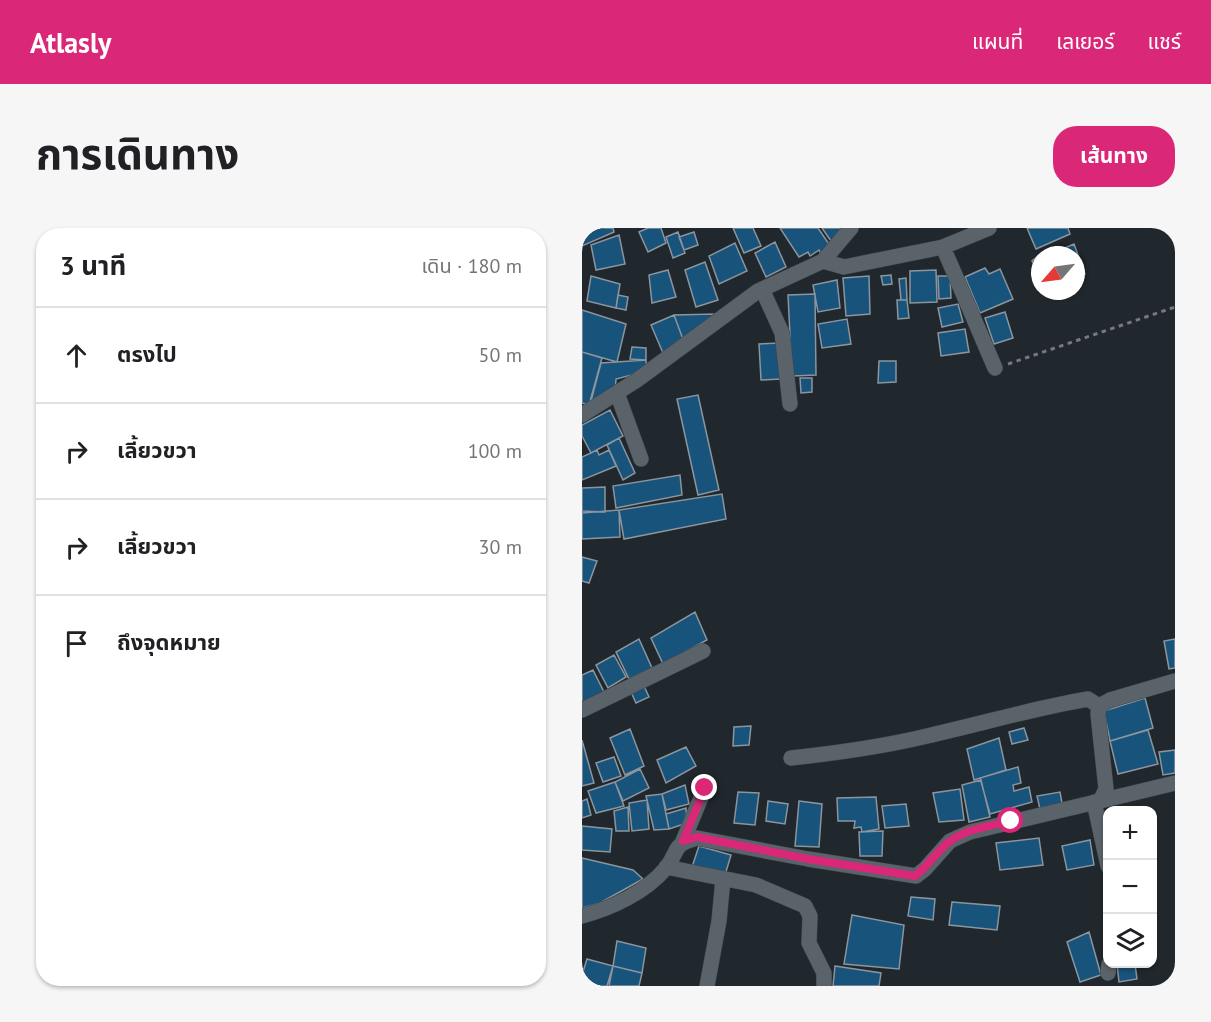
<!DOCTYPE html>
<html lang="th">
<meta charset="utf-8">
<style>
:root{--surface:#fff;--page:#f6f6f6;--text:#202124;--muted:#757577;--line:#e0e0e0;--accent:#db2777}
body{margin:0;font-family:"PT Sans","Noto Sans Thai",sans-serif;background:var(--page);color:var(--text)}
.controls{position:absolute;right:18px;bottom:18px;display:grid;overflow:hidden;border-radius:12px;box-shadow:0 2px 4px #0004}
.controls button{width:54px;height:54px;display:grid;place-items:center;padding:0;border:0;border-bottom:2px solid var(--line);background:var(--surface);color:var(--text);font:30px sans-serif}
.compass{position:absolute;left:449px;top:18px;width:54px;height:54px;border-radius:50%;background:var(--surface);box-shadow:0 2px 4px #0004;rotate:242deg}
.stop{position:absolute;width:18px;height:18px;margin:-14px;border:4px solid #db2777;border-radius:50%;background:#fff}
.stop.end{background:#db2777;border-color:#fff;box-shadow:0 2px 6px #0008}
.list{margin:0;padding:0;list-style:none}
h2{display:flex;justify-content:space-between;align-items:center;height:78px;margin:0;padding:0 24px;font-size:26px}
h2 small{font-size:20px;font-weight:400;color:var(--muted)}
.list li{display:grid;grid-template-columns:39px 1fr auto;gap:18px;align-items:center;box-sizing:border-box;height:96px;padding:0 24px;border-top:2px solid var(--line)}
.list b{display:block;font-size:22px;white-space:nowrap}
.list em{font-size:20px;font-style:normal;color:var(--muted)}
.icon{flex:none;width:33px;height:33px;fill:none;stroke:currentColor;stroke-width:2;stroke-linecap:round;stroke-linejoin:round}
.map{position:relative;flex:none;width:593px;height:758px;overflow:hidden;border-radius:24px}
header{display:flex;align-items:center;gap:36px;box-sizing:border-box;height:84px;padding:0 30px;background:var(--accent);color:#fff}
header strong{font-size:28px}
nav{display:flex;gap:33px;margin-inline-start:auto;font-size:21px}
.intro{display:flex;align-items:center;justify-content:space-between;box-sizing:border-box;height:144px;padding:0 36px}
h1{margin:0;font-size:42px}
.button{padding:15px 27px;border-radius:24px;background:var(--accent);color:#fff;font-size:21px;font-weight:700}
main{display:flex;gap:36px;padding:0 36px}
aside{flex:1;background:var(--surface);border-radius:24px;box-shadow:0 2px 4px #0004}
.map>svg:first-child{display:block}
.building{fill:#18537b;stroke:#8c959d;stroke-width:1.5}
.lines{fill:none;stroke-linecap:round;stroke-linejoin:round}
.minor-casing{stroke:#3d4449;stroke-width:16}
.path{stroke:#747a7f;stroke-width:3;stroke-dasharray:4.5 4.5;stroke-linecap:butt}
.minor{stroke:#5b636a;stroke-width:15}
.route{stroke:#db2777;stroke-width:8}
</style>
<header>
<strong>Atlasly</strong>
<nav><a>แผนที่</a><a>เลเยอร์</a><a>แชร์</a></nav>
</header>
<div class="intro"><h1>การเดินทาง</h1><a class="button">เส้นทาง</a></div>
<main>
<aside>
<h2>3 นาที<small>เดิน · 180 m</small></h2>
<ul class="list">
<li><svg class="icon" aria-label="ahead" viewBox="0 0 24 24"><path d="M12 20V5M6 11l6-6 6 6"/></svg><div><b>ตรงไป</b></div><em>50 m</em></li>
<li><svg class="icon" aria-label="right" viewBox="0 0 24 24"><path d="M7 20v-9h11M14 6l5 5-5 5"/></svg><div><b>เลี้ยวขวา</b></div><em>100 m</em></li>
<li><svg class="icon" aria-label="right" viewBox="0 0 24 24"><path d="M7 20v-9h11M14 6l5 5-5 5"/></svg><div><b>เลี้ยวขวา</b></div><em>30 m</em></li>
<li><svg class="icon" aria-label="arrive" viewBox="0 0 24 24"><path d="M6 21V4h12l-3 4 3 4H6"/></svg><div><b>ถึงจุดหมาย</b></div></li>
</ul>
</aside>
<div class="map">
<svg width="593" height="758" viewBox="0 0 593 758">
<rect width="100%" height="100%" fill="#20272d"/>
<path class="building" d="M 0,0 L 31,0 L 32,4 L 0,18 Z
M 66,0 L 79,0 L 84,15 L 66,24 L 57,4 Z
M 151,0 L 171,0 L 179,18 L 162,25 Z
M 198,0 L 236,0 L 249,19 L 239,26 L 237,22 L 228,28 L 226,24 L 217,29 Z
M 240,0 L 260,0 L 249,13 Z
M 445,0 L 486,0 L 488,6 L 454,21 Z
M 96,4 L 103,25 L 91,30 L 84,9 Z
M 112,4 L 116,17 L 102,22 L 97,9 Z
M 37,7 L 43,36 L 14,42 L 9,17 Z
M 193,14 L 204,39 L 184,49 L 173,25 Z
M 153,15 L 165,43 L 137,56 L 127,28 Z
M 492,16 L 503,46 L 494,49 L 494,27 L 472,27 L 471,25 Z
M 458,26 L 458,48 L 450,33 Z
M 123,34 L 136,72 L 114,79 L 103,42 Z
M 403,40 L 407,46 L 418,41 L 431,71 L 398,85 L 383,49 Z
M 86,42 L 94,69 L 70,75 L 67,47 Z
M 354,42 L 355,74 L 328,75 L 328,43 Z
M 309,47 L 310,56 L 301,57 L 299,48 Z
M 9,48 L 38,56 L 34,80 L 5,73 Z
M 287,48 L 288,86 L 264,88 L 261,50 Z
M 356,48 L 368,48 L 369,70 L 357,71 Z
M 324,50 L 325,72 L 319,72 L 317,51 Z
M 255,52 L 258,80 L 236,84 L 231,57 Z
M 233,66 L 234,147 L 210,148 L 206,67 Z
M 36,67 L 46,69 L 44,82 L 34,80 Z
M 315,72 L 325,72 L 327,90 L 316,91 Z
M 376,76 L 381,94 L 360,99 L 356,80 Z
M 0,82 L 44,96 L 35,134 L 0,124 Z
M 423,84 L 431,110 L 412,116 L 403,90 Z
M 133,86 L 102,114 L 92,87 Z
M 92,87 L 102,114 L 81,125 L 69,97 Z
M 265,91 L 269,116 L 240,120 L 236,96 Z
M 383,101 L 387,124 L 359,128 L 356,105 Z
M 198,115 L 199,151 L 179,152 L 177,116 Z
M 50,119 L 64,120 L 64,132 L 48,131 Z
M 0,124 L 20,130 L 7,177 L 0,175 Z
M 64,132 L 65,143 L 34,151 L 33,165 L 9,173 L 19,135 Z
M 297,133 L 314,133 L 314,154 L 296,155 Z
M 218,150 L 230,150 L 230,164 L 219,165 Z
M 116,167 L 137,262 L 116,267 L 95,171 Z
M 28,182 L 41,208 L 9,225 L 0,208 L 0,197 Z
M 37,210 L 53,245 L 41,252 L 25,217 Z
M 15,222 L 17,227 L 27,222 L 34,238 L 0,252 L 0,229 Z
M 98,247 L 100,267 L 34,280 L 31,258 Z
M 23,259 L 23,284 L 0,283 L 0,260 Z
M 140,266 L 144,291 L 42,311 L 37,282 Z
M 37,282 L 38,309 L 0,311 L 0,285 Z
M 0,329 L 15,333 L 7,355 L 0,353 Z
M 113,384 L 125,412 L 81,436 L 69,410 Z
M 57,411 L 70,440 L 47,451 L 34,424 Z
M 593,411 L 593,440 L 587,441 L 582,413 Z
M 32,427 L 44,449 L 26,460 L 14,437 Z
M 11,442 L 22,464 L 0,476 L 0,447 Z
M 62,458 L 67,469 L 54,475 L 49,464 Z
M 563,470 L 571,500 L 528,513 L 522,483 Z
M 169,498 L 167,517 L 151,518 L 152,499 Z
M 442,500 L 446,512 L 430,516 L 427,504 Z
M 48,501 L 62,538 L 43,547 L 28,510 Z
M 566,502 L 576,536 L 536,546 L 528,513 Z
M 417,510 L 424,542 L 392,552 L 385,521 Z
M 0,512 L 12,555 L 0,558 Z
M 104,519 L 114,538 L 84,555 L 75,532 Z
M 593,522 L 593,545 L 581,547 L 577,524 Z
M 32,529 L 39,548 L 21,554 L 14,535 Z
M 436,539 L 439,555 L 431,557 L 432,563 L 447,559 L 450,574 L 408,586 L 398,550 Z
M 58,541 L 67,560 L 41,573 L 33,554 Z
M 399,552 L 408,589 L 387,594 L 380,557 Z
M 33,554 L 42,578 L 14,585 L 6,563 Z
M 103,557 L 107,576 L 84,582 L 80,566 Z
M 378,561 L 382,592 L 357,594 L 351,565 Z
M 156,564 L 177,565 L 173,597 L 152,595 Z
M 478,564 L 480,575 L 458,581 L 455,568 Z
M 80,566 L 87,601 L 72,602 L 64,568 Z
M 294,569 L 297,601 L 280,604 L 279,599 L 272,600 L 273,593 L 256,593 L 255,570 Z
M 5,571 L 9,587 L 0,590 L 0,573 Z
M 65,572 L 67,601 L 50,603 L 47,575 Z
M 186,573 L 206,576 L 203,596 L 184,593 Z
M 217,573 L 240,576 L 237,619 L 213,618 Z
M 324,576 L 327,598 L 303,600 L 300,578 Z
M 46,579 L 47,603 L 34,603 L 32,583 Z
M 104,580 L 105,595 L 87,601 L 84,586 Z
M 0,598 L 30,601 L 28,624 L 0,622 Z
M 301,603 L 300,628 L 278,628 L 277,604 Z
M 457,610 L 461,637 L 418,642 L 414,615 Z
M 508,612 L 512,637 L 485,642 L 480,618 Z
M 117,618 L 149,627 L 143,647 L 110,639 Z
M 0,630 L 51,642 L 61,651 L 18,675 L 0,680 Z
M 329,669 L 353,671 L 351,692 L 326,688 Z
M 370,674 L 418,678 L 415,702 L 367,697 Z
M 270,687 L 322,697 L 317,741 L 262,736 Z
M 507,704 L 519,747 L 498,754 L 485,714 Z
M 35,713 L 64,720 L 60,745 L 31,738 Z
M 5,731 L 31,738 L 25,758 L 0,758 L 0,747 Z
M 535,736 L 553,736 L 555,751 L 537,754 Z
M 31,738 L 60,745 L 57,758 L 27,758 Z
M 253,738 L 299,745 L 297,758 L 251,758 Z"/>
<g class="lines">
<g class="minor-casing">
<path id="minor" d="M 361,19 L 413,140
M 241,33 L 269,0
M 180,61 L 200,105 L 208,176
M 35,165 L 59,231
M 0,187 L 55,152 L 176,63 L 241,33 L 262,39 L 361,19 L 407,0
M 0,482 L 121,423
M 209,530 C 255,525 300,519 345,508 C 399,496 452,480 506,471 L 517,478
M 518,573 L 593,555
M 512,574 L 526,638
M 101,613 L 123,560
M 84,639 L 174,657 L 223,678 L 228,688 L 227,715 L 242,745 L 242,758
M 0,688 C 30,680 64,664 84,640 C 98,622 89,617 115,610 L 226,631 L 334,648 L 343,641 L 368,613 L 388,604 L 518,573 L 524,561 L 516,486 L 517,478 L 528,472 L 593,453
M 526,745 L 527,736
M 125,758 L 137,693 L 141,651"/>
</g>
<path class="path" d="M 426,136 L 593,79"/>
<use href="#minor" class="minor"/>
</g>
<g class="lines">
<path class="route" d="M 123,560 L 101,613 L 115,609 L 226,631 L 333,648 C 346,638 354,624 367,614 C 383,601 409,598 429,593"/>
</g>
</svg>
<div class="controls">
<button>+</button>
<button>−</button>
<button><svg class="icon" aria-label="layers" viewBox="0 0 24 24"><path d="M12 4l9 5-9 5-9-5zM3 14l9 5 9-5"/></svg></button>
</div>
<svg class="compass" viewBox="-18 -18 36 36"><path d="M0-13l5 13h-10z" fill="#e53935"/><path d="M0 13l5-13h-10z" fill="#757577"/></svg>
<div class="stop" style="left:429px;top:593px"></div>
<div class="stop end" style="left:123px;top:560px"></div>
</div>
</main>
